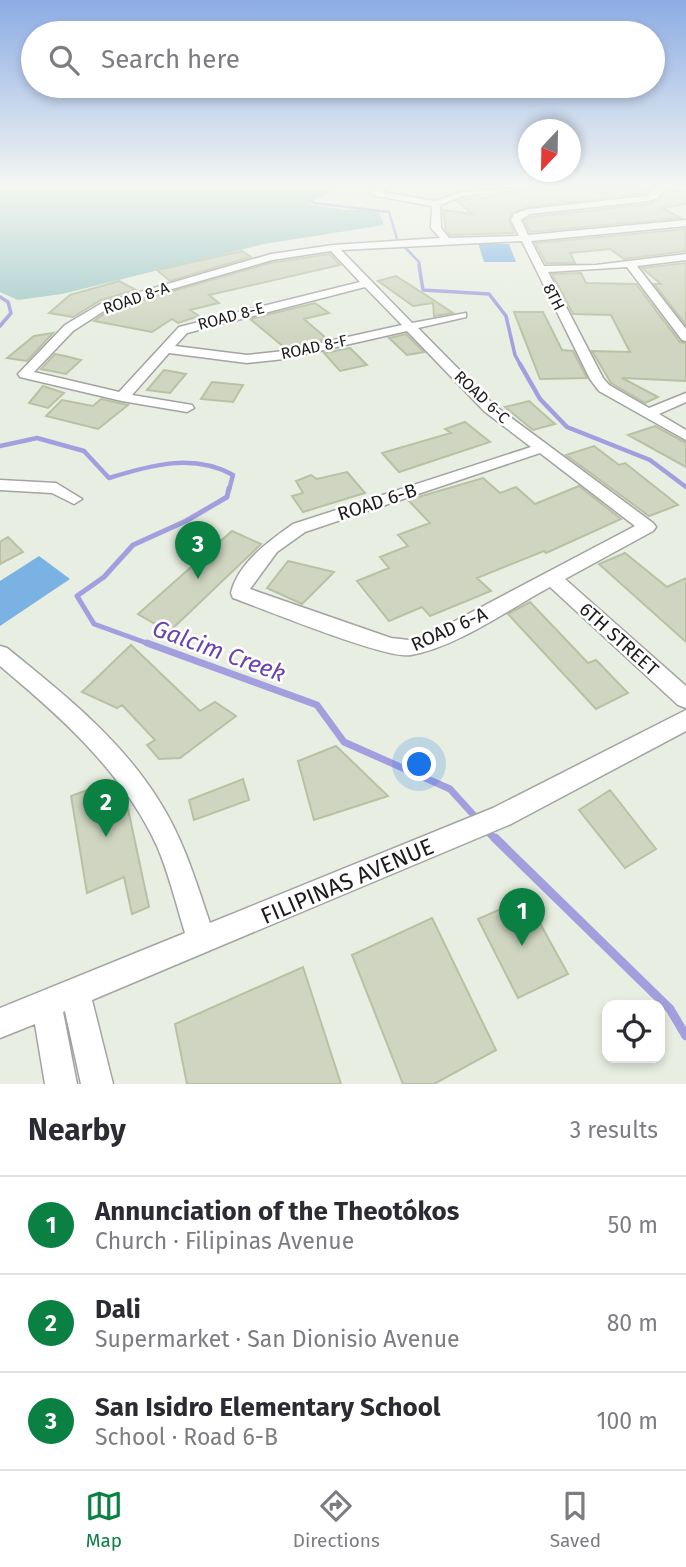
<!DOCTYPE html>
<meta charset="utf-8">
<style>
:root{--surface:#fff;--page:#f7f7f7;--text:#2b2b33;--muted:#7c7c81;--line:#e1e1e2;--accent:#0b8043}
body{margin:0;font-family:"Fira Sans",sans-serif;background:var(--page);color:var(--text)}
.controls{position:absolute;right:21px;bottom:21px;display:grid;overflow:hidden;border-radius:14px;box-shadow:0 4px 10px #0003}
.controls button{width:63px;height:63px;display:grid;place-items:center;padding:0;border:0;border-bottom:2px solid var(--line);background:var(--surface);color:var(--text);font:35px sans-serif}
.compass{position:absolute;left:518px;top:119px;width:63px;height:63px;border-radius:50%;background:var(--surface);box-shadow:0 4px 10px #0003;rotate:202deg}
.you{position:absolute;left:420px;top:765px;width:24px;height:24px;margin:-18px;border:5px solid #fff;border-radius:50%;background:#1a73e8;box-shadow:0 0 0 10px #1a73e833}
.badge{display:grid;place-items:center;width:46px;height:46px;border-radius:50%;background:var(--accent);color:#fff;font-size:23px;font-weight:700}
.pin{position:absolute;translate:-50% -58px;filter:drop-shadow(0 2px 4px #0008)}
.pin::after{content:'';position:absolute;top:37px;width:24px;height:21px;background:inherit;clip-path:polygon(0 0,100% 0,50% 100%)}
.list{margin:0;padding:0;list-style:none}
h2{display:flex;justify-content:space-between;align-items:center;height:91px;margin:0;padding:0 28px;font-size:30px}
h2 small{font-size:23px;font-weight:400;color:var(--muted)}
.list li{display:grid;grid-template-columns:46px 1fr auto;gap:21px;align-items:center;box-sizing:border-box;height:98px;padding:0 28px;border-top:2px solid var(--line)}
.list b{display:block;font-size:26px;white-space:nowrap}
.list p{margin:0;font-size:23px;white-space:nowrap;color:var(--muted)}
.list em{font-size:23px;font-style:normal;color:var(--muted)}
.icon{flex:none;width:38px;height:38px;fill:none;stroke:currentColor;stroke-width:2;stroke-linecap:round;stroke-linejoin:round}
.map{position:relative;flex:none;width:686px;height:1084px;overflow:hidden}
.search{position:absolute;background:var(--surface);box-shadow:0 4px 10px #0003;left:21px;right:21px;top:21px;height:77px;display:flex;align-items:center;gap:18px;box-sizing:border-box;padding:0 24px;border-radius:38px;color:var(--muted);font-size:26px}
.sheet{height:385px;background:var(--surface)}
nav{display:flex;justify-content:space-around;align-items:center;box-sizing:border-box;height:98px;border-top:2px solid var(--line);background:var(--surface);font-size:19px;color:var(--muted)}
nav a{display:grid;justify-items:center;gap:4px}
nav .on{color:var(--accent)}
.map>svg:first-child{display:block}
.cemetery{fill:#a1c9c8}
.pitch{fill:#7ab3e3}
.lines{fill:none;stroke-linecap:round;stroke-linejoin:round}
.stream-far5{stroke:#a39fdf;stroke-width:2.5}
.stream-far4{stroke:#a39fdf;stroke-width:3.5}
.stream-far3{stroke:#a39fdf;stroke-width:4.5}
.stream-far2{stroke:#a39fdf;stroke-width:5}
.stream-far1{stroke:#a39fdf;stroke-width:7}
.stream{stroke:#a39fdf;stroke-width:9}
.building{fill:#d0d5c1;stroke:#b8c1a3;stroke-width:2}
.minor-casing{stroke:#a3a3a3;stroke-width:3}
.minor{fill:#fff;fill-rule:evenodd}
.labels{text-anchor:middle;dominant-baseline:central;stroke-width:5;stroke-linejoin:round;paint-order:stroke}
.far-street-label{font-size:16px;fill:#1c1c1c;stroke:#fff}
.street-label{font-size:19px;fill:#1c1c1c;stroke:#fff}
.near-street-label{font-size:23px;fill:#1c1c1c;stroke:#fff}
.near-water-label{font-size:24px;font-style:italic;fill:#6944b1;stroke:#fff}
</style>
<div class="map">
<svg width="686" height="1084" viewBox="0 0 686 1084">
<rect width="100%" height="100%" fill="#e8eee1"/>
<path class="cemetery" d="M 0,188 L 337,188 L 308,204 L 345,210 L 378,210 L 384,225 L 264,244 L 62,294 L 18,300 L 0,292 Z"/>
<path class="pitch" d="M 478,243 L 509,244 L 516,262 L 484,262 Z
M 39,556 L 70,579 L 0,626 L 0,581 Z"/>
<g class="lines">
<path class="stream-far5" d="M 297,188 L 314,203 L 389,212 L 397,239 L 419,262 L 420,267"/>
<path class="stream-far4" d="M 419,265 L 423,290 L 489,294 L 506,316 L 515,355 L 521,366
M 0,297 L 8,302 L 11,313 L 0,326"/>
<path class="stream-far3" d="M 520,364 L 540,399 L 567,427 L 650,460 L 686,487
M 0,446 L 37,438 L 84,451 L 109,478 C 151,465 193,453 233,475 L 229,490"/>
<path class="stream-far2" d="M 152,645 L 94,624 L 77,596 L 104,577 L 133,545 L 186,521 L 227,497 L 229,488"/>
<path class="stream-far1" d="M 147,643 L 317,705 L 344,742 L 450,789 L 479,821
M 485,829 L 496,840"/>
<path class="stream" d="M 495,838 L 670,1009 L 686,1036"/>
</g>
<path class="building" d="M 522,188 L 642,188 L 651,189 L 646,193 L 528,207 L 512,213 L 509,221 L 514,233 L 450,235 L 446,230 L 443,210 L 472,214 L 457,201 L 516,193 Z
M 666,190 L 686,192 L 686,204 L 662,208 L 681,218 L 530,232 L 524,221 L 531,217 L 649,204 L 660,199 Z
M 686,229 L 686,251 L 624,259 L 610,249 L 570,253 L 575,263 L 546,263 L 535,243 Z
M 242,251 L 251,257 L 170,281 L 157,270 Z
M 330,254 L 340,265 L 209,295 L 219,303 L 190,310 L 199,316 L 178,323 L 172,319 L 152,332 L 94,321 L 111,309 L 270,263 Z
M 686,263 L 686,325 L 654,284 L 661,284 L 642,268 Z
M 581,273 L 586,283 L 636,284 L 680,342 L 686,343 L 686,381 L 622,378 L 658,397 L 645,403 L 611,383 L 592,351 L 630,352 L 611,315 L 573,314 L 552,274 Z
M 396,276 L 432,299 L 453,313 L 434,316 L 433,303 L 413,306 L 378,281 Z
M 119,281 L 136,290 L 101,300 L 73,317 L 49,313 L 70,295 Z
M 315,303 L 329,313 L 304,319 L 327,339 L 285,348 L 250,319 Z
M 514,312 L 543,312 L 562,350 L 573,351 L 587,378 L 540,379 Z
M 53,333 L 27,361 L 7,358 L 34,336 Z
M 406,334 L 424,352 L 407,355 L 389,338 Z
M 350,348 L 367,365 L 340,371 L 324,353 Z
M 55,354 L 65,356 L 81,360 L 66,374 L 41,369 Z
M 164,370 L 186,374 L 170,393 L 147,390 Z
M 212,382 L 243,385 L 233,402 L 201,399 Z
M 43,386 L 64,393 L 48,408 L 29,403 Z
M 101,399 L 128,405 L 98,429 L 46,416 L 62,400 L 93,406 Z
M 529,401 L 555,424 L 533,430 L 505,407 Z
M 465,422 L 490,442 L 399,472 L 382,453 L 451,433 L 445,429 Z
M 655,426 L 686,443 L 686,467 L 628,435 Z
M 594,446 L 619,465 L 625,463 L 678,505 L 649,516 L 566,455 Z
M 347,472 L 365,493 L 303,512 L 292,496 L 303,493 L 296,481 L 311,475 L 317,479 Z
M 483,478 L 500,493 L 516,487 L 535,504 L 579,486 L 621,519 L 546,553 L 544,551 L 477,578 L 491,591 L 430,616 L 422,607 L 389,621 L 357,581 L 389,568 L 380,557 L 408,546 L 398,535 L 430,523 L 408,500 Z
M 232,531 L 261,544 L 169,632 L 138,614 Z
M 8,537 L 23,552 L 0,564 L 0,542 Z
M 625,553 L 667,587 L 686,578 L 686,642 L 599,564 Z
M 288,561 L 334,572 L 302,604 L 267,588 Z
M 530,602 L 588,663 L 596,660 L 628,693 L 596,709 L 508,614 Z
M 131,645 L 200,711 L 215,702 L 236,716 L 180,758 L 159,759 L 147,745 L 155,740 L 122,705 L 117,708 L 82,692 Z
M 336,746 L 388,796 L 314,820 L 298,761 Z
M 243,779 L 249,800 L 194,820 L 189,800 Z
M 113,781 L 125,795 L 149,907 L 132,914 L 124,877 L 87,893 L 71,796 Z
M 610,790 L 656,849 L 625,868 L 579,810 Z
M 526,898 L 568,974 L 518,998 L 478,919 Z
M 432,918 L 496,1050 L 434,1084 L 403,1084 L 352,955 Z
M 303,967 L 341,1084 L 187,1084 L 175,1024 Z"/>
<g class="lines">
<g class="minor-casing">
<path id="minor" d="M 377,188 L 386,188 L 382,192 L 435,201 L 461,192 L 520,188 L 516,190 L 463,196 L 440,205 L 441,228 L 449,238 L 519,236 L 511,220 L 514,214 L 529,209 L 647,196 L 656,188 L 664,188 L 659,197 L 649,201 L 530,214 L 521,220 L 528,235 L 686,220 L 686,226 L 531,241 L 544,266 L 596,265 L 686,254 L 686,260 L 637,266 L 686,329 L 686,341 L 682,340 L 627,267 L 548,272 L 603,378 L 609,385 L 649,408 L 686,393 L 686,402 L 659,414 L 686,430 L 686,440 L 599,391 L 590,379 L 522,241 L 341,250 L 412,323 L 466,313 L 466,317 L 418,328 L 494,405 L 653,523 L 656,527 L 653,531 L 565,579 L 686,686 L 686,708 L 678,705 L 550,587 C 509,609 457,647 411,655 C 387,660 264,609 233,598 L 231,593 C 238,563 269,541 293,524 L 531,447 L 484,411 L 407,331 L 284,359 L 247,363 L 169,353 L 132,395 L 192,405 L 194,408 L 187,412 L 122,401 L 20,377 L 18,374 L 65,325 L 102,303 L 271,254 L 333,245 L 440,238 L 431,228 L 432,206 L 371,195 L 371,191 ZM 331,251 L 360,282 L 179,327 L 119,392 L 34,372 L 73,331 L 110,307 L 272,260 ZM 365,287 L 402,325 L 284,351 L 247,355 L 175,346 L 187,333 ZM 540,453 L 635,526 L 438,630 L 409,640 L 391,638 L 250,589 L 277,552 L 305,532 Z
M 0,480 L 56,483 L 82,499 L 74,504 L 52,493 L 0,490 Z
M 0,646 L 7,648 C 64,694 123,741 161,804 C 184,841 196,882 210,923 L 493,808 L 686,710 L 686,731 L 511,824 L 92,1000 L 113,1084 L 81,1084 L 65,1011 L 63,1012 L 77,1084 L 45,1084 L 35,1024 L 0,1038 L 0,1008 L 185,933 C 176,904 169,874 157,846 C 123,772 61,717 0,666 Z"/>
</g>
<use href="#minor" class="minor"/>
</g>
<linearGradient id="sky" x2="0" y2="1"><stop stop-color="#8cace4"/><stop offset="0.55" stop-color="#f5f7f2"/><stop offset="1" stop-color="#f5f7f2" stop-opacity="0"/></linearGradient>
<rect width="686" height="339" fill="url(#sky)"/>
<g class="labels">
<g class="far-street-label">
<text transform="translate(554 297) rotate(63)">8TH</text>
<text transform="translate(136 298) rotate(-19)">ROAD 8-A</text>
<text transform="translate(231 316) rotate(-15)">ROAD 8-E</text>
<text transform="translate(314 347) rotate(-12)">ROAD 8-F</text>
<text transform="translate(482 397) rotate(43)">ROAD 6-C</text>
</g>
<g class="street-label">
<text transform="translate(377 502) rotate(-18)">ROAD 6-B</text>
<text transform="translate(449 629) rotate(-24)">ROAD 6-A</text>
<text transform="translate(619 639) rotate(42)">6TH STREET</text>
</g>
<g class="near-street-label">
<text transform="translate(347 881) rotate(-23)">FILIPINAS AVENUE</text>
</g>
<g class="near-water-label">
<text transform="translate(219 651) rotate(20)">Galcim Creek</text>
</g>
</g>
</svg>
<div class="controls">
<button><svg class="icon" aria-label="locate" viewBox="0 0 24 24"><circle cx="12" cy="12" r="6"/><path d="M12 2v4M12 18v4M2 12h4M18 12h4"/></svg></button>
</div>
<svg class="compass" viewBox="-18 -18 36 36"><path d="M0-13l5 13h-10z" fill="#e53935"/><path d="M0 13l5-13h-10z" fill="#7c7c81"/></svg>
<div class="you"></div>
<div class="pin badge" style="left:522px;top:946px">1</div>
<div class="pin badge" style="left:106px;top:837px">2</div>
<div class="pin badge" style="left:198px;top:579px">3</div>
<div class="search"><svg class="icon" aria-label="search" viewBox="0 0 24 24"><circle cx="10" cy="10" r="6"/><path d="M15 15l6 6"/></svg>Search here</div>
</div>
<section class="sheet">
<h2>Nearby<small>3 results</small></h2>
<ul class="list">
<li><span class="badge">1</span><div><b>Annunciation of the Theotókos</b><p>Church · Filipinas Avenue</p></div><em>50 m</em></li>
<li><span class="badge">2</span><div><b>Dali</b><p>Supermarket · San Dionisio Avenue</p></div><em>80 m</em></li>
<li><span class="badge">3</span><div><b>San Isidro Elementary School</b><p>School · Road 6-B</p></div><em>100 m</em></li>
</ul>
</section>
<nav>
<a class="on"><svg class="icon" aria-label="map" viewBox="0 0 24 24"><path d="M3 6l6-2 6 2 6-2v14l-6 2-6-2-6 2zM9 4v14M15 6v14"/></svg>Map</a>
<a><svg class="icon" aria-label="directions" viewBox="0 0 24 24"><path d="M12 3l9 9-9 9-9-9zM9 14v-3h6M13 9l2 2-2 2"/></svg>Directions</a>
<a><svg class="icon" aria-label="saved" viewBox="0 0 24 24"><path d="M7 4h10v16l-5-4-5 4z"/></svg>Saved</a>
</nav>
